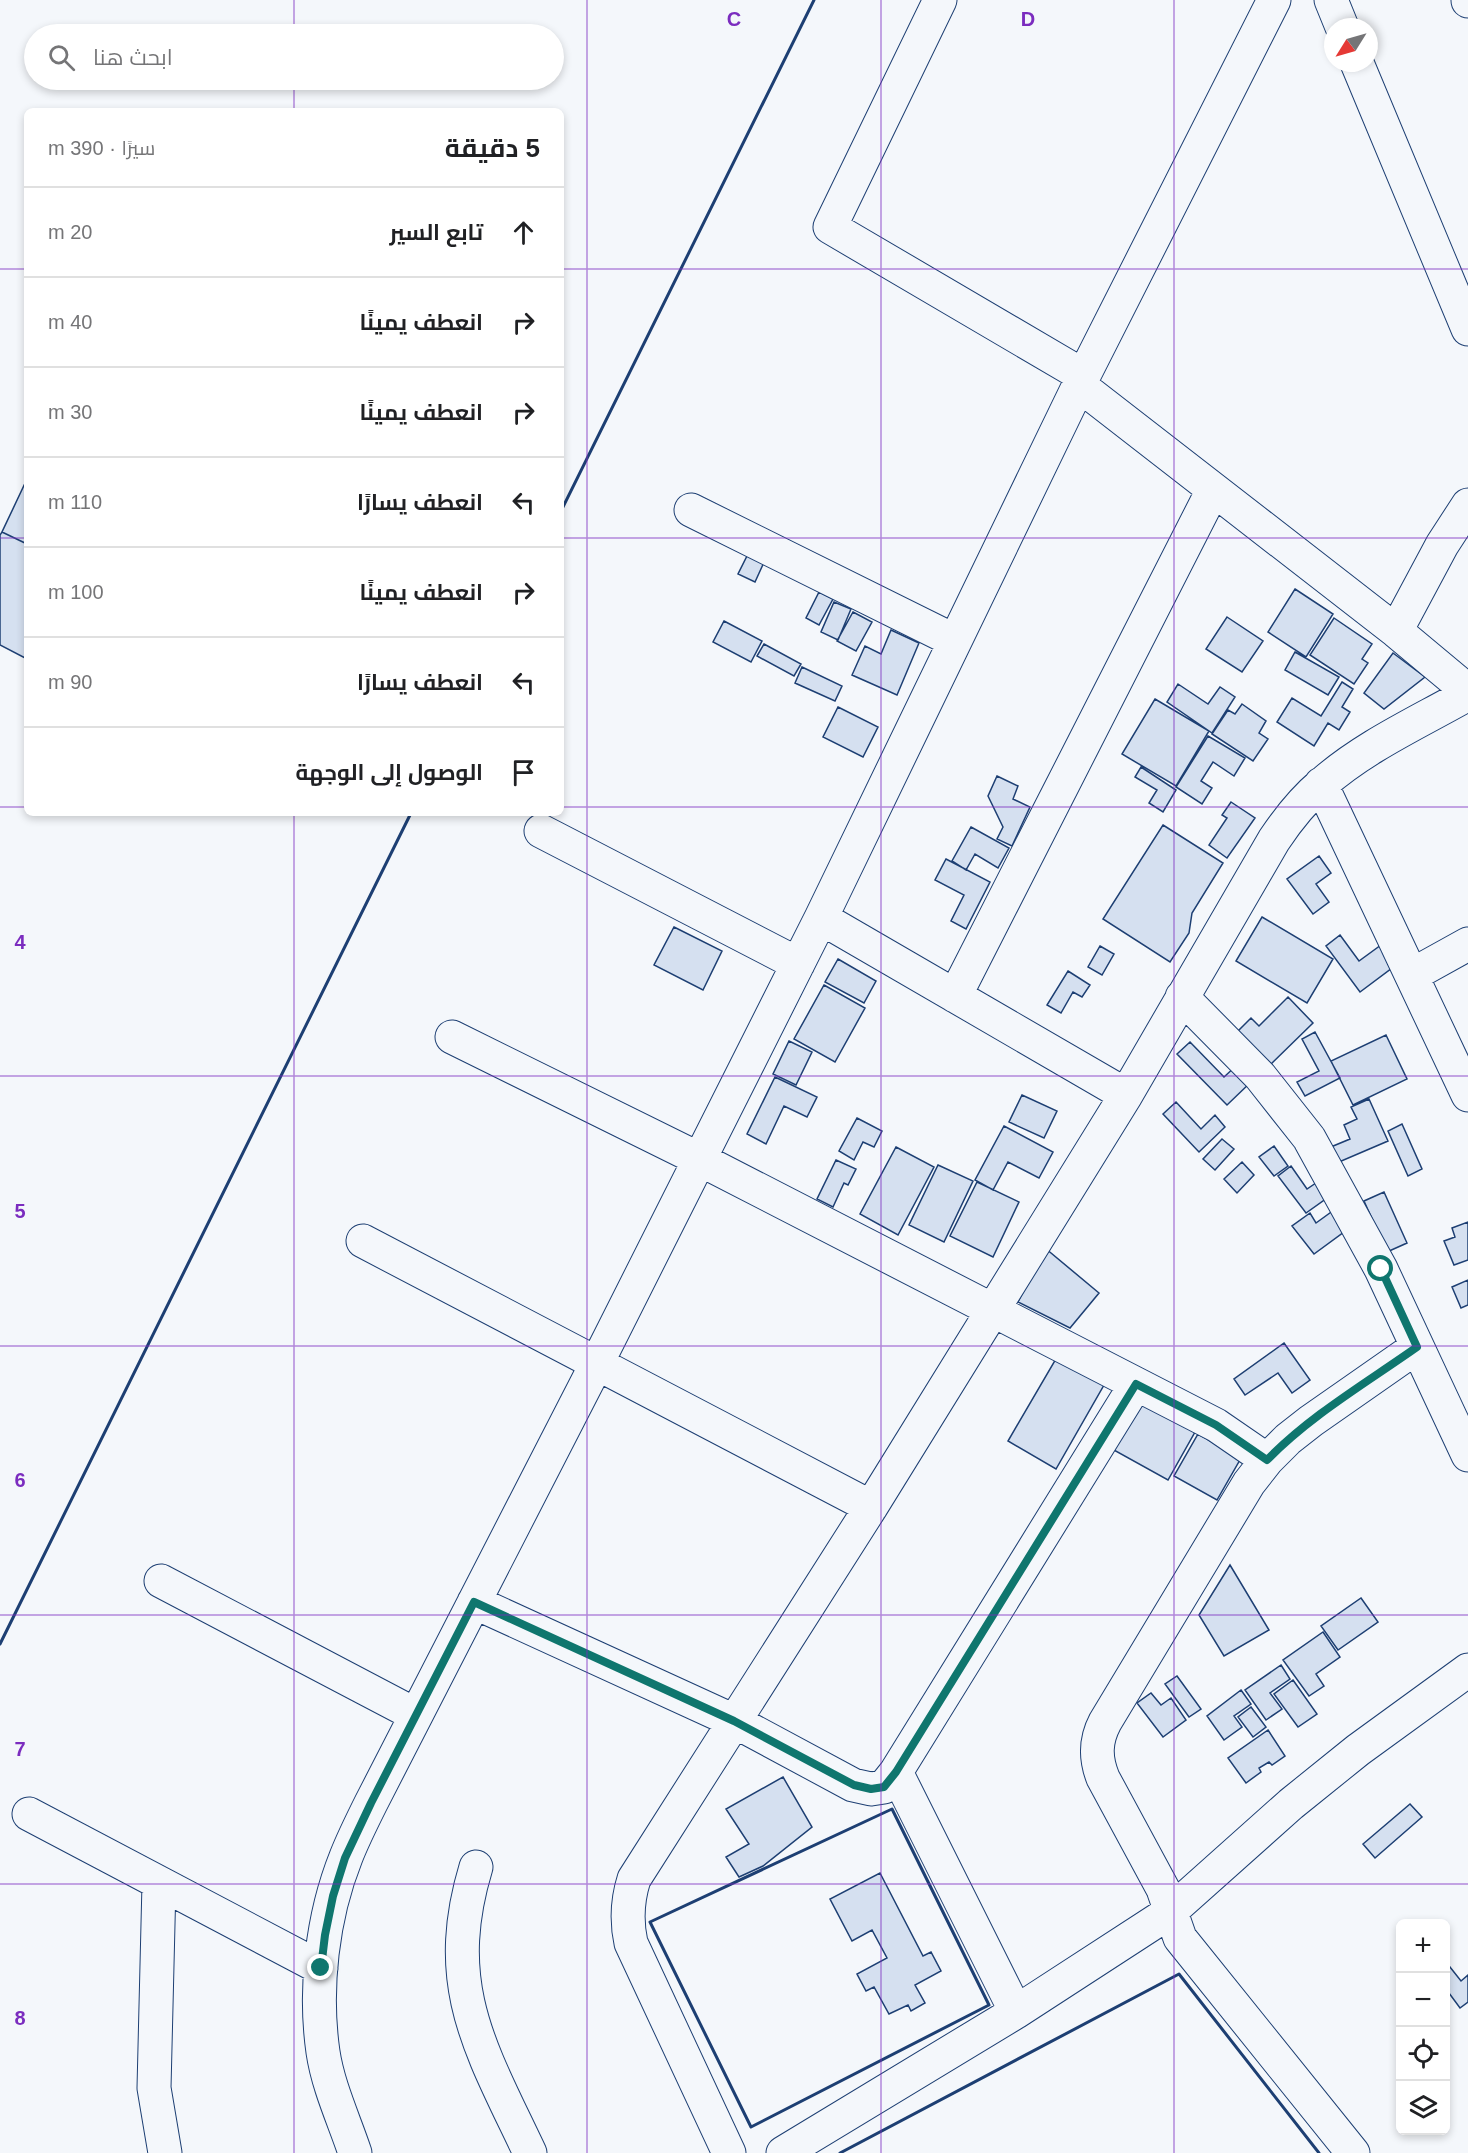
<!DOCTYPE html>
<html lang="ar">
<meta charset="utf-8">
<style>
:root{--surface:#fff;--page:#f6f6f6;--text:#202124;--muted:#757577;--line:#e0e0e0}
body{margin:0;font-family:Helvetica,Cairo,sans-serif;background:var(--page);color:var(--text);direction:rtl}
.controls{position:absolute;right:18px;bottom:18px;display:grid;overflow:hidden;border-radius:9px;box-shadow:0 3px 9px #0003}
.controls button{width:54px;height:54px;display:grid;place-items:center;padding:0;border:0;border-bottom:2px solid var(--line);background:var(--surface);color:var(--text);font:30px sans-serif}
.compass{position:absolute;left:1324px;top:18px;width:54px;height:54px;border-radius:50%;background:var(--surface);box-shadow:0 3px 9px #0003;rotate:233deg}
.stop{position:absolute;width:18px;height:18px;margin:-14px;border:4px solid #0f766e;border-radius:50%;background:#fff}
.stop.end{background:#0f766e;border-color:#fff;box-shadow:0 2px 6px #0008}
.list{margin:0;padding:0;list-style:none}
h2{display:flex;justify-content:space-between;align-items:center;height:78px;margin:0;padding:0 24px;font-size:26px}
h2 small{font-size:20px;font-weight:400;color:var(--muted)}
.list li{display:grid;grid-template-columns:39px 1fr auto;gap:18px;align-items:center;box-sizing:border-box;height:90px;padding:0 24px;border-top:2px solid var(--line)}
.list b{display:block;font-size:22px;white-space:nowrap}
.list em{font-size:20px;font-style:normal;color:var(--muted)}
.icon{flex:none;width:33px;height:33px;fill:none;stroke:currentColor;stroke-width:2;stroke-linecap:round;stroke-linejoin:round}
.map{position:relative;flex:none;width:1468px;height:2153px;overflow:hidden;direction:ltr}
.search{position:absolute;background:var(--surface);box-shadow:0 3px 9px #0003;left:24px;top:24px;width:540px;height:66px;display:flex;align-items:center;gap:15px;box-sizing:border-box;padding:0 21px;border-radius:33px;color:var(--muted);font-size:22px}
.panel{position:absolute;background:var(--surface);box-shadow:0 3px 9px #0003;left:24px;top:108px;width:540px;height:708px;border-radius:9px;direction:rtl}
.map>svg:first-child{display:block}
.building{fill:#d5e0f0;stroke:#1d3f73;stroke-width:1.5}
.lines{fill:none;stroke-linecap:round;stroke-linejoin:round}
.minor-casing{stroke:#1d3f73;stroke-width:35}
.minor{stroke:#f4f7fb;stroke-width:33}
.wall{stroke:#1d3f73;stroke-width:3}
.route{stroke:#0f766e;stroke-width:8}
.grid{fill:none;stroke:#7b2cbf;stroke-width:1.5;stroke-opacity:0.55}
.grid-label{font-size:20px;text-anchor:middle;font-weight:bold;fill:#7b2cbf;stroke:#f4f7fb;stroke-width:4.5;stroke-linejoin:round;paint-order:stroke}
</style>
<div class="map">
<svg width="1468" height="2153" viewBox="0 0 1468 2153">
<rect width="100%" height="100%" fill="#f4f7fb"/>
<path class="building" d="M 27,479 L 27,544 L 2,532 Z
M 2,532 L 27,544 L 27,659 L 0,645 L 0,535 Z
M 749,552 L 765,560 L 755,582 L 738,574 Z
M 1295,589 L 1333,614 L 1306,657 L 1268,632 Z
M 819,592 L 833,599 L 819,625 L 806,618 Z
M 834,602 L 851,609 L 838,640 L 821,632 Z
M 853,612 L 872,622 L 856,651 L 837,641 Z
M 1227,617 L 1263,641 L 1242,672 L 1206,649 Z
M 1334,618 L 1372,644 L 1362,659 L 1368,663 L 1354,684 L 1310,655 Z
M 724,621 L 762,641 L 751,662 L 713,642 Z
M 891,630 L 919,643 L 897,695 L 852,675 L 865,646 L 881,654 Z
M 764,644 L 801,664 L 794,676 L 757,656 Z
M 1295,652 L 1339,677 L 1328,695 L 1285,670 Z
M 1393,653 L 1425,677 L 1384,709 L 1364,693 Z
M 802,667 L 842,686 L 835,701 L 795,683 Z
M 1342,682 L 1353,689 L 1342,707 L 1350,712 L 1339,730 L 1328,723 L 1314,746 L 1277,722 L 1292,698 L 1321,716 Z
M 1178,684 L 1208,704 L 1220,687 L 1235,697 L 1212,733 L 1167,702 Z
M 1155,699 L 1209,731 L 1176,786 L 1122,754 Z
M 1242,704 L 1266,721 L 1259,733 L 1268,739 L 1253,761 L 1212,734 L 1228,710 L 1235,714 Z
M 838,707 L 878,727 L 863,757 L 823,737 Z
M 1208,736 L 1245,758 L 1234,776 L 1213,762 L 1201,781 L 1212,788 L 1202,804 L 1176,787 Z
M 1141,767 L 1176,790 L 1163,812 L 1149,803 L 1157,790 L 1135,777 Z
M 997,776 L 1018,786 L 1013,799 L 1030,807 L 1012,846 L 997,839 L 1003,827 L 988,796 Z
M 1231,802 L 1255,818 L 1227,858 L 1209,845 L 1227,818 L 1222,815 Z
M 1163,825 L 1223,863 L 1192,913 L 1189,933 L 1170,962 L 1103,919 Z
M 971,827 L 1009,848 L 998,868 L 975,854 L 966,870 L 952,861 Z
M 1319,856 L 1331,873 L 1316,884 L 1329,902 L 1313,914 L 1287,879 Z
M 946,859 L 990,882 L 966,929 L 951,921 L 964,895 L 935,880 Z
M 1262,917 L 1333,959 L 1307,1003 L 1236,961 Z
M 674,927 L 722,951 L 703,990 L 654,965 Z
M 1340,935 L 1359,961 L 1381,945 L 1396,965 L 1360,992 L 1326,946 Z
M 1100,946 L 1114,954 L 1102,975 L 1088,967 Z
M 838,959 L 876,981 L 864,1003 L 825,982 Z
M 1068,971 L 1090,985 L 1082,997 L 1073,992 L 1061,1013 L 1047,1005 Z
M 824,985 L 865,1008 L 835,1062 L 794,1039 Z
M 1288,997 L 1313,1023 L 1269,1066 L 1236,1033 L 1251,1018 L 1259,1026 Z
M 1315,1032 L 1340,1078 L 1305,1096 L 1297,1082 L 1319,1071 L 1302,1039 Z
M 1386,1035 L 1407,1079 L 1353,1105 L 1331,1061 Z
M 789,1041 L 812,1052 L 796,1085 L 773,1074 Z
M 1190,1042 L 1224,1077 L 1237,1065 L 1252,1081 L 1227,1105 L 1177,1054 Z
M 775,1077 L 817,1097 L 807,1117 L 784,1106 L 766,1144 L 747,1134 Z
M 1022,1095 L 1057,1111 L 1044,1138 L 1009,1122 Z
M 1369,1099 L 1388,1141 L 1332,1165 L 1326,1149 L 1350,1139 L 1344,1125 L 1357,1119 L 1351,1107 Z
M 1176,1102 L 1201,1129 L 1215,1115 L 1225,1127 L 1199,1152 L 1163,1114 Z
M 857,1118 L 882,1131 L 874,1147 L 863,1142 L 854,1160 L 839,1151 Z
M 1402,1124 L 1422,1169 L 1408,1176 L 1388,1131 Z
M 1004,1126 L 1053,1152 L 1039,1178 L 1008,1162 L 993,1190 L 975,1180 Z
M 1222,1139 L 1234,1149 L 1215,1170 L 1203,1159 Z
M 1274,1146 L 1288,1166 L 1274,1176 L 1259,1157 Z
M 896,1147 L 934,1167 L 898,1235 L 860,1214 Z
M 836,1160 L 856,1169 L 848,1185 L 844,1183 L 833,1207 L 817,1199 Z
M 1242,1162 L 1254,1175 L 1237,1193 L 1224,1179 Z
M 938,1165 L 973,1181 L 944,1242 L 909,1225 Z
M 1291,1166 L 1307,1189 L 1316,1183 L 1327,1198 L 1306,1213 L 1278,1176 Z
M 977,1182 L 1019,1202 L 993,1257 L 950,1236 Z
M 1384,1192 L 1407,1243 L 1387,1252 L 1364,1201 Z
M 1334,1210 L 1348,1229 L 1314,1254 L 1292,1226 L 1310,1213 L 1316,1223 Z
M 1468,1222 L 1468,1260 L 1454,1265 L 1444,1241 L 1455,1237 L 1452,1228 Z
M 1045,1248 L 1099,1293 L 1070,1328 L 1018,1302 Z
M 1468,1280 L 1468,1305 L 1461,1308 L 1452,1287 Z
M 1284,1343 L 1310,1380 L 1292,1393 L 1278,1373 L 1245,1395 L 1234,1379 Z
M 1057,1357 L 1104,1385 L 1056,1469 L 1008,1441 Z
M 1140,1401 L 1195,1432 L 1168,1480 L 1112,1449 Z
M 1198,1434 L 1241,1458 L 1217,1500 L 1174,1476 Z
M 1230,1565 L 1269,1630 L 1224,1656 L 1199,1615 Z
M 1361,1598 L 1378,1622 L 1338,1650 L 1321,1626 Z
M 1323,1632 L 1340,1657 L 1316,1674 L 1324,1686 L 1309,1696 L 1283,1660 Z
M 1281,1665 L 1290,1679 L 1270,1693 L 1282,1709 L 1266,1720 L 1245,1690 Z
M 1177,1676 L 1201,1709 L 1189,1717 L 1165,1684 Z
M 1293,1680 L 1317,1714 L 1298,1727 L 1274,1694 Z
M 1241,1690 L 1251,1704 L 1234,1716 L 1242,1727 L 1224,1740 L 1207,1716 Z
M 1151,1693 L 1161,1705 L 1171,1698 L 1186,1720 L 1163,1737 L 1137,1703 Z
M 1251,1707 L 1266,1727 L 1253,1737 L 1238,1717 Z
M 1268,1730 L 1285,1756 L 1272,1765 L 1269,1762 L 1259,1768 L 1261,1772 L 1246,1783 L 1228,1758 Z
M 783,1777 L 812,1827 L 763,1866 L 739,1877 L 726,1857 L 749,1844 L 726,1809 Z
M 1410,1804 L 1422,1817 L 1375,1858 L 1363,1844 Z
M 880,1873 L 923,1956 L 931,1952 L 941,1971 L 915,1985 L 925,2003 L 911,2011 L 908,2005 L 889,2014 L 874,1987 L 866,1991 L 857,1974 L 887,1958 L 872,1930 L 852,1941 L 830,1899 Z
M 1446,1962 L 1461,1981 L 1468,1975 L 1468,2002 L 1460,2008 L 1446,1989 Z"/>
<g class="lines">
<g class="minor-casing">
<path id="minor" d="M 940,0 L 830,227 L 1084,376
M 1331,0 L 1342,27
M 1468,0 L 1468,1
M 1357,63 L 1468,329
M 1079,385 L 1396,631 L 1468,691
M 691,510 L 955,641
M 1396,631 L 1442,545 L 1468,505
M 1321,784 L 1468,1095
M 541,831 L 798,964
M 821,918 L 1126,1095
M 1412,975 L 1468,944
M 955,996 L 1213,490
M 1182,997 L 1260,1076 L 1309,1138 L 1381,1269 L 1468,1455
M 452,1037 L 699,1159 L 1216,1425 L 1267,1460
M 363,1241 L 871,1507
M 161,1581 L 416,1715
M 474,1602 L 734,1721 L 853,1785 L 871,1789 L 884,1787 L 896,1772 L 1136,1384
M 896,1772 L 1016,2012
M 29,1814 L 321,1968
M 476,1867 C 440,1986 481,2049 530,2153
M 159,1883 L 154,2088 L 165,2153
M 355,2153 C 344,2120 328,2086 323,2052 C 314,1989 322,1917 346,1857 C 353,1839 362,1821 371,1803 L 597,1363 L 821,918 L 1079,385 L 1274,0
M 729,2153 L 631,1943 C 626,1920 627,1901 634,1879 L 871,1507 L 1126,1095 L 1274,840 C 1288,819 1303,800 1322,784 C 1365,746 1419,722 1468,694
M 783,2153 L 1016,2012 L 1170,1912 L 1291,1804 L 1358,1750 L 1468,1670
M 1353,2153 L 1180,1938 L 1163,1889 L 1103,1778 C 1095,1758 1095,1741 1105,1722 L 1249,1483 L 1267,1460 L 1288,1439 L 1311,1421 L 1417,1347"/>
</g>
<use href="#minor" class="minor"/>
<path class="wall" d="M 561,511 L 814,0
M 0,1644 L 411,813
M 892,1809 L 989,2005 L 751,2127 L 650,1922 Z
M 840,2153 L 1179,1974 L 1319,2153"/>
</g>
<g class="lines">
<path class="route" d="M 321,1968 L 325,1935 L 333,1896 L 345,1858 L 371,1803 L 474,1602 L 734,1721 L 854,1785 L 871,1789 L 884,1787 L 896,1772 L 1136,1384 L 1216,1425 L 1267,1460 C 1311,1415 1366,1383 1417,1347 L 1381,1269"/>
</g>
<path class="grid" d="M 294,0 L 294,34M 587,0 L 587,2153M 881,0 L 881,2153M 1174,0 L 1174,2153M 294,80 L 294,111M 0,269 L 27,269M 561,269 L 1468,269M 0,538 L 27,538M 561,538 L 1468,538M 0,807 L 27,807M 561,807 L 1468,807M 294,813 L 294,2153M 0,1076 L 1468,1076M 0,1346 L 1468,1346M 0,1615 L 1468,1615M 0,1884 L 1468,1884"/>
<g class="grid-label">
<text x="734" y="26">C</text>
<text x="1028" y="26">D</text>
<text x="20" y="949">4</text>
<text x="20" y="1218">5</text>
<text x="20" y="1487">6</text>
<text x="20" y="1756">7</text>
<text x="20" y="2025">8</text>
</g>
</svg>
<div class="controls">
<button>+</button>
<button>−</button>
<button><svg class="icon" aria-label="locate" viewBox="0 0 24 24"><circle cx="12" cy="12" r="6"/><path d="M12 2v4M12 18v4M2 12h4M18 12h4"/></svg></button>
<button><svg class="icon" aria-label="layers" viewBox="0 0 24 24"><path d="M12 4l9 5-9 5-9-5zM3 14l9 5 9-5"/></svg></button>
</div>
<svg class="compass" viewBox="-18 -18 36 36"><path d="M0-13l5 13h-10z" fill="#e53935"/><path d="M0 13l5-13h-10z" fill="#757577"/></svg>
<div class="stop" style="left:1381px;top:1269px"></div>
<div class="stop end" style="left:321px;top:1968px"></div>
<div class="search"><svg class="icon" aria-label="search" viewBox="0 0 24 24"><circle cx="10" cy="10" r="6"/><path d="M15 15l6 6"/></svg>ابحث هنا</div>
<section class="panel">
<h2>5 دقيقة<small>سيرًا · 390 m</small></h2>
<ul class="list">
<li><svg class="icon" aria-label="ahead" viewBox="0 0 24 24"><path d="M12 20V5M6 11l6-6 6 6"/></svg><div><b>تابع السير</b></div><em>20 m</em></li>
<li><svg class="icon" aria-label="right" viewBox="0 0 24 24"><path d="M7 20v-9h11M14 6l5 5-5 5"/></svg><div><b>انعطف يمينًا</b></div><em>40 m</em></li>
<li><svg class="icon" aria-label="right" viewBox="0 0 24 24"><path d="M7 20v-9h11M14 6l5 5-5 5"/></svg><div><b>انعطف يمينًا</b></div><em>30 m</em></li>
<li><svg class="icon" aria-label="left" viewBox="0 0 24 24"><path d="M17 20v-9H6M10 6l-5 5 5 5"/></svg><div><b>انعطف يسارًا</b></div><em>110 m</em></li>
<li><svg class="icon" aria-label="right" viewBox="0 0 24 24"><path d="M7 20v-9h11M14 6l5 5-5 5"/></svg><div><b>انعطف يمينًا</b></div><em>100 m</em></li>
<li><svg class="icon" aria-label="left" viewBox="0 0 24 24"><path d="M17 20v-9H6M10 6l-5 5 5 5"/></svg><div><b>انعطف يسارًا</b></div><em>90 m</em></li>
<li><svg class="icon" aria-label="arrive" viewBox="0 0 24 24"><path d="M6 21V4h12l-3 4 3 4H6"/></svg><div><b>الوصول إلى الوجهة</b></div></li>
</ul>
</section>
</div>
